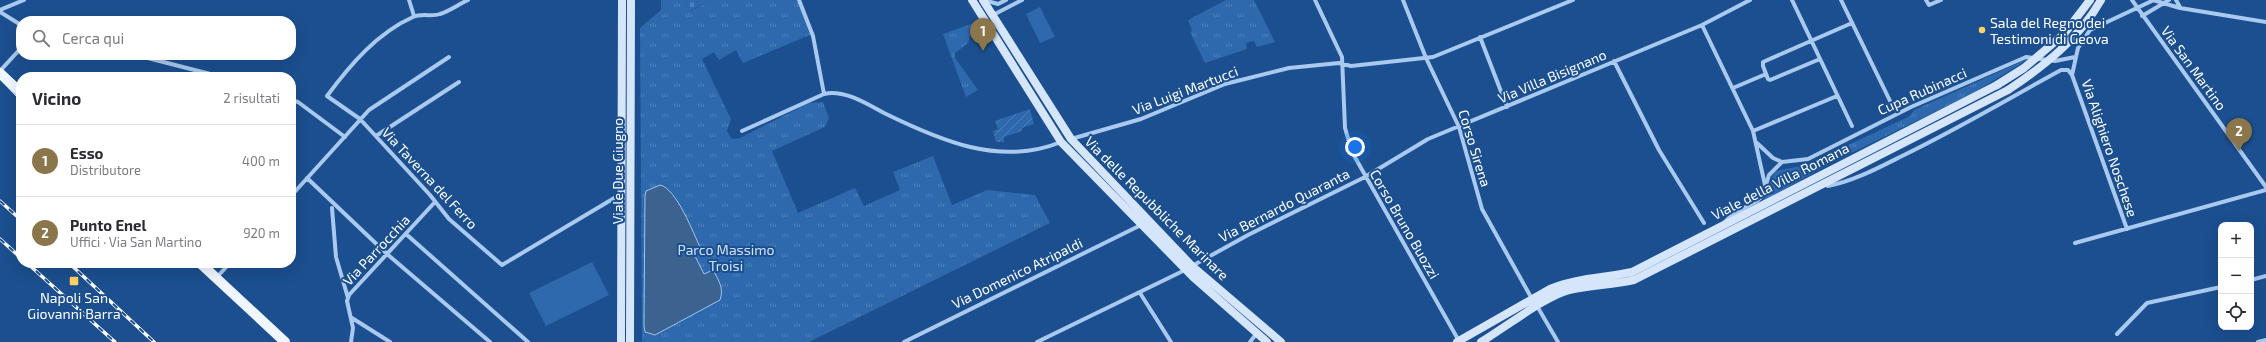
<!DOCTYPE html>
<html lang="it">
<meta charset="utf-8">
<style>
:root{--surface:#fff;--page:#f7f7f7;--text:#2b2b33;--muted:#7c7c81;--line:#e1e1e2;--accent:#8a764a}
body{margin:0;font-family:"Exo 2",sans-serif;background:var(--page);color:var(--text)}
.controls{position:absolute;right:12px;bottom:12px;display:grid;overflow:hidden;border-radius:8px;box-shadow:0 4px 16px #0002}
.controls button{width:36px;height:36px;display:grid;place-items:center;padding:0;border:0;border-bottom:1px solid var(--line);background:var(--surface);color:var(--text);font:20px sans-serif}
.you{position:absolute;left:1355px;top:147px;width:14px;height:14px;margin:-10px;border:3px solid #fff;border-radius:50%;background:#1a73e8;box-shadow:0 0 0 6px #1a73e833}
.badge{display:grid;place-items:center;width:26px;height:26px;border-radius:50%;background:var(--accent);color:#fff;font-size:13px;font-weight:700}
.pin{position:absolute;translate:-50% -33px;filter:drop-shadow(0 1px 2px #0008)}
.pin::after{content:'';position:absolute;top:21px;width:14px;height:12px;background:inherit;clip-path:polygon(0 0,100% 0,50% 100%)}
.list{margin:0;padding:0;list-style:none}
h2{display:flex;justify-content:space-between;align-items:center;height:52px;margin:0;padding:0 16px;font-size:17px}
h2 small{font-size:13px;font-weight:400;color:var(--muted)}
.list li{display:grid;grid-template-columns:26px 1fr auto;gap:12px;align-items:center;box-sizing:border-box;height:72px;padding:0 16px;border-top:1px solid var(--line)}
.list b{display:block;font-size:15px;white-space:nowrap}
.list p{margin:0;font-size:13px;white-space:nowrap;color:var(--muted)}
.list em{font-size:13px;font-style:normal;color:var(--muted)}
.icon{flex:none;width:22px;height:22px;fill:none;stroke:currentColor;stroke-width:2;stroke-linecap:round;stroke-linejoin:round}
.map{position:relative;flex:none;width:2266px;height:342px;overflow:hidden}
.search{position:absolute;background:var(--surface);box-shadow:0 4px 16px #0002;left:16px;top:16px;width:280px;height:44px;display:flex;align-items:center;gap:10px;box-sizing:border-box;padding:0 14px;border-radius:16px;color:var(--muted);font-size:15px}
.panel{position:absolute;background:var(--surface);box-shadow:0 4px 16px #0002;left:16px;top:72px;width:280px;height:196px;border-radius:16px}
.map>svg:first-child{display:block}
.grass{fill:url(#grass-tufts)}
.cemetery{fill:url(#cemetery-stones)}
.garden{fill:url(#garden-furrows)}
.pitch{fill:#2e69ad}
.water{fill:#3c6290;stroke:#9cc4f0}
.lines{fill:none;stroke-linecap:round;stroke-linejoin:round}
.street{stroke:#a9c9ee;stroke-width:4}
.secondary{stroke:#d6e6fa;stroke-width:8}
.primary{stroke:#f0f6ff;stroke-width:10}
.tram{stroke:#fff;stroke-width:1}
.rail-casing{stroke:#fff;stroke-width:3.5}
.rail{stroke:#1b4f8f;stroke-width:2;stroke-dasharray:6;stroke-linecap:butt}
.secondary-bridge{stroke:#d6e6fa;stroke-width:8}
.poi-dot{fill:#ffd166;stroke:#1b4f8f;stroke-width:1.5}
.labels{text-anchor:middle;dominant-baseline:central;stroke-width:4;stroke-linejoin:round;paint-order:stroke}
.poi-label{font-size:14px;fill:#fff;stroke:#1b4f8f;text-anchor:start}
.street-label{font-size:14px;fill:#fff;stroke:#1b4f8f}
.park-label{font-size:14px;fill:#cfe3fa;stroke:#1b4f8f}
</style>
<div class="map">
<svg width="2266" height="342" viewBox="0 0 2266 342">
<defs>
<pattern id="grass-tufts" width="24" height="20" patternUnits="userSpaceOnUse"><rect width="24" height="20" fill="#2e69ad"/><path d="M3 7l-1-3M5 7V3M7 7l1-3M15 17l-1-3M17 17v-4M19 17l1-3" fill="none" stroke="#4d80b9"/></pattern>
<pattern id="cemetery-stones" width="16" height="16" patternUnits="userSpaceOnUse"><rect width="16" height="16" fill="#2e69ad"/><path d="M2 7V4a2 2 0 0 1 4 0v3zM10 15v-3a2 2 0 0 1 4 0v3z" fill="#4d80b9"/></pattern>
<pattern id="garden-furrows" width="10" height="10" patternUnits="userSpaceOnUse"><rect width="10" height="10" fill="#2e69ad"/><path d="M-1 1l2-2M0 10L10 0M9 11l2-2" fill="none" stroke="#4d80b9"/></pattern>
</defs>
<rect width="100%" height="100%" fill="#1b4f8f"/>
<path class="grass" d="M 661,0 L 685,0 L 691,11 L 712,0 L 797,0 L 810,35 L 743,63 L 736,50 L 719,60 L 714,52 L 702,59 L 731,119 L 727,131 L 732,139 L 740,138 L 809,103 L 823,102 L 829,118 L 825,127 L 772,151 L 798,213 L 855,188 L 864,206 L 900,190 L 893,172 L 933,156 L 952,205 L 987,190 L 1035,195 L 1050,223 L 809,342 L 642,342 L 640,28 L 661,10 Z
M 1226,0 L 1254,0 L 1275,42 L 1257,47 L 1254,41 L 1246,43 L 1247,49 L 1205,63 L 1190,32 L 1192,31 L 1188,20 Z
M 974,23 L 968,43 L 955,53 L 955,58 L 978,90 L 966,97 L 943,34 Z
M 2030,58 L 1975,92 L 1831,163 L 1761,202 C 1770,193 1768,181 1776,171 L 1806,165 L 1910,116 L 1914,110 Z"/>
<path class="cemetery" d="M 685,0 L 712,0 L 690,11 Z"/>
<path class="garden" d="M 1030,109 L 1034,124 L 1022,128 L 1022,131 L 1004,137 L 1004,142 L 996,142 L 993,131 L 998,129 L 995,121 Z"/>
<path class="pitch" d="M 1040,7 L 1055,37 L 1040,43 L 1026,14 Z
M 592,262 L 609,295 L 546,326 L 529,293 Z"/>
<path class="water" d="M 660,185 C 677,189 693,233 701,249 L 694,254 L 704,274 L 713,270 C 719,281 724,288 720,300 L 655,335 L 645,332 L 644,326 L 645,196 L 646,191 Z"/>
<g class="lines">
<path class="street" d="M 409,0 L 414,16
M 468,0 C 459,4 450,11 440,14 C 432,17 421,13 413,17 C 377,33 350,65 327,96 L 360,119 L 430,195 L 449,219 L 502,265 L 621,194
M 799,0 L 813,36 L 824,94
M 984,0 L 998,4 L 1006,0
M 1315,0 L 1342,57 L 1345,128 L 1352,152 L 1459,341
M 1403,0 L 1426,58 L 1459,127 L 1482,209 L 1532,299
M 1792,0 L 1852,126
M 1841,0 L 1892,105
M 1926,0 L 1929,5 L 1941,0
M 2132,0 L 2266,187
M 2153,0 L 2180,8 L 2266,22
M 2176,0 L 2180,7
M 0,10 L 24,0
M 0,12 L 21,25
M 993,15 L 1022,0
M 2142,16 L 2169,0
M 1702,25 L 1753,131 L 1765,185
M 1480,37 L 1507,107
M 136,55 L 222,77
M 1820,59 L 1770,80 L 1768,79 L 1763,66 L 1763,62 L 1852,23
M 1614,61 L 1659,150 L 1704,223
M 0,71 L 21,48
M 1733,88 L 1766,74
M 291,100 L 298,102 L 345,137
M 742,131 L 824,94 C 844,89 867,104 884,113 C 939,140 1000,167 1061,142
M 1753,131 L 1837,96
M 376,136 L 459,82
M 1071,139 L 1141,119 L 1225,84 L 1289,68 L 1339,63 L 1351,66 L 1433,57 L 1573,0
M 1757,143 L 1773,158 L 1782,162
M 307,178 L 387,254 L 490,342
M 1825,184 L 1828,186 C 1854,181 1878,168 1902,156 C 1956,130 2008,99 2061,70 L 2068,70 L 2072,75
M 291,196 L 369,110 L 449,57
M 332,208 L 336,257 L 348,298
M 1725,222 L 1733,214 L 1757,201 L 1763,195 L 1769,175 L 1782,162 L 1808,159 L 1911,107 L 2026,57 L 2055,61 L 2075,57
M 2127,229 L 2072,75 L 2078,48 L 2090,30 L 2154,0
M 406,234 L 528,342
M 2075,243 L 2266,190
M 1192,266 L 1248,235 L 1365,177 L 1428,139 L 1702,25 L 1750,0
M 217,277 L 230,263
M 2251,280 L 2266,276
M 1140,293 L 1171,342
M 1537,306 L 1558,342
M 352,318 L 390,342
M 2117,334 L 2147,303 L 2221,287
M 351,342 L 353,328 L 347,301 L 349,295 L 435,202
M 904,342 L 1141,225
M 1037,342 L 1185,270
M 1250,342 L 1257,333
M 2258,342 L 2266,340"/>
<path class="secondary" d="M 972,0 L 1061,142 L 1193,277 L 1267,342
M 983,0 L 1071,139 L 1192,266 L 1281,342
M 621,342 L 622,0
M 630,342 L 631,0
M 1457,342 L 1550,289 C 1576,278 1604,278 1632,272 L 1997,85
M 1481,342 C 1503,329 1547,295 1569,290 C 1591,285 1612,285 1634,280 L 2008,90"/>
<path class="primary" d="M 0,73 L 21,93
M 200,263 L 285,342"/>
<path class="tram" d="M 0,68 L 21,87
M 0,79 L 19,99 L 21,126"/>
<g class="rail-casing">
<path id="rail" d="M 0,201 L 21,220
M 0,239 L 21,258
M 27,263 L 115,342
M 69,263 L 154,342"/>
</g>
<use href="#rail" class="rail"/>
<path class="secondary-bridge" d="M 1997,85 L 2024,68 L 2064,34 L 2090,0
M 2008,90 C 2044,66 2079,39 2101,0"/>
</g>
<g class="poi-dot">
<circle cx="1982" cy="30" r="4"/>
<rect x="69" y="276" width="10" height="10" rx="2"/>
</g>
<g class="labels">
<g class="poi-label">
<text x="1990" y="22">Sala del Regno dei<tspan x="1990" dy="16">Testimoni di Geova</tspan></text>
<text x="74" y="297" text-anchor="middle">Napoli San<tspan x="74" dy="16">Giovanni Barra</tspan></text>
</g>
<g class="street-label">
<text transform="translate(2194 68) rotate(54)">Via San Martino</text>
<text transform="translate(1552 76) rotate(-23)">Via Villa Bisignano</text>
<text transform="translate(1185 90) rotate(-21)">Via Luigi Martucci</text>
<text transform="translate(1922 91) rotate(-24)">Cupa Rubinacci</text>
<text transform="translate(1475 148) rotate(73)">Corso Sirena</text>
<text transform="translate(2110 148) rotate(71)">Via Alighiero Noschese</text>
<text transform="translate(617 171) rotate(-90)">Viale Due Giugno</text>
<text transform="translate(430 178) rotate(47)">Via Taverna del Ferro</text>
<text transform="translate(1780 181) rotate(-27)">Viale della Villa Romana</text>
<text transform="translate(1284 205) rotate(-27)">Via Bernardo Quaranta</text>
<text transform="translate(1157 208) rotate(45)">Via delle Repubbliche Marinare</text>
<text transform="translate(1405 224) rotate(60)">Corso Bruno Buozzi</text>
<text transform="translate(376 250) rotate(-47)">Via Parrocchia</text>
<text transform="translate(1017 273) rotate(-26)">Via Domenico Atripaldi</text>
</g>
<g class="park-label">
<text x="726" y="249">Parco Massimo<tspan x="726" dy="16">Troisi</tspan></text>
</g>
</g>
</svg>
<div class="controls">
<button>+</button>
<button>−</button>
<button><svg class="icon" aria-label="locate" viewBox="0 0 24 24"><circle cx="12" cy="12" r="6"/><path d="M12 2v4M12 18v4M2 12h4M18 12h4"/></svg></button>
</div>
<div class="you"></div>
<div class="pin badge" style="left:983px;top:51px">1</div>
<div class="pin badge" style="left:2239px;top:151px">2</div>
<div class="search"><svg class="icon" aria-label="search" viewBox="0 0 24 24"><circle cx="10" cy="10" r="6"/><path d="M15 15l6 6"/></svg>Cerca qui</div>
<section class="panel">
<h2>Vicino<small>2 risultati</small></h2>
<ul class="list">
<li><span class="badge">1</span><div><b>Esso</b><p>Distributore</p></div><em>400 m</em></li>
<li><span class="badge">2</span><div><b>Punto Enel</b><p>Uffici · Via San Martino</p></div><em>920 m</em></li>
</ul>
</section>
</div>
